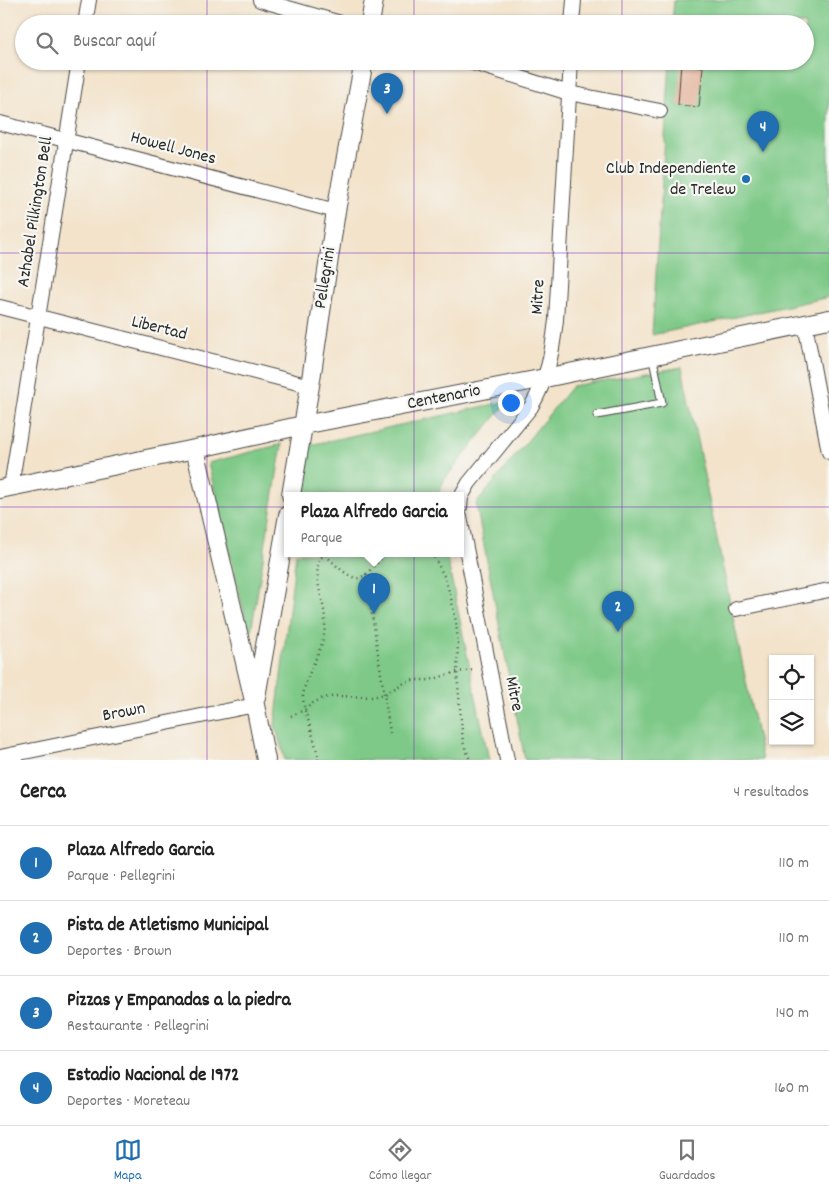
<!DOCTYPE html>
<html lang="es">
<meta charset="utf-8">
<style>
:root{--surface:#fff;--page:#f6f6f6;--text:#222;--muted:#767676;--line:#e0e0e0;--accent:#1f6fb2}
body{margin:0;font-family:Dekko,sans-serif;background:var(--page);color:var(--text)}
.controls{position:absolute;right:15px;bottom:15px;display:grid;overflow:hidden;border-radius:0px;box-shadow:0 1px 4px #0004}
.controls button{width:45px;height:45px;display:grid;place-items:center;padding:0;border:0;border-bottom:1px solid var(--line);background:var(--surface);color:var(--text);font:25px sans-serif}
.you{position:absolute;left:510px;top:402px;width:18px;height:18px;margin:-12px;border:4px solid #fff;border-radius:50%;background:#1a73e8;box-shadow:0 0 0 8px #1a73e833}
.badge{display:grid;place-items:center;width:32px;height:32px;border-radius:50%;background:var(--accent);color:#fff;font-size:16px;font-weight:700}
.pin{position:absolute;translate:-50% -41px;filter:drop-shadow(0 1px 2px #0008)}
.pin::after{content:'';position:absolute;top:26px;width:18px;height:15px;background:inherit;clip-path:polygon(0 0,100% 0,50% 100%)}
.popup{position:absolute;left:284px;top:492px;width:180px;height:65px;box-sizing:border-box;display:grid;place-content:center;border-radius:0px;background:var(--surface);filter:drop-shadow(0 1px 4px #0005);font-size:16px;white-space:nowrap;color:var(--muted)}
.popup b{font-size:19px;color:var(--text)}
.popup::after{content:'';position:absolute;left:50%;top:100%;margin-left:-10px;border:10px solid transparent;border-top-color:var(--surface)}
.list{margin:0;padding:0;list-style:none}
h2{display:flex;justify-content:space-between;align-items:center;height:65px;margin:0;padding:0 20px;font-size:21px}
h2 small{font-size:16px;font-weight:400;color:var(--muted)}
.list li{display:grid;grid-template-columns:32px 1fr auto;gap:15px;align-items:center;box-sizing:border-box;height:75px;padding:0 20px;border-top:1px solid var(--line)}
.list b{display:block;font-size:19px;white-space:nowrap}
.list p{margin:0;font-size:16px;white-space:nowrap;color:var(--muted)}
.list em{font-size:16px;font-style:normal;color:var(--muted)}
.icon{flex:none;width:28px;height:28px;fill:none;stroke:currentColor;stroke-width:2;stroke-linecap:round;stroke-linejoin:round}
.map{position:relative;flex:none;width:829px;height:760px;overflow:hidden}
.search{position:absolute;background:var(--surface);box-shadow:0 1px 4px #0004;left:15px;right:15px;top:15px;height:55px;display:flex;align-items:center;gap:12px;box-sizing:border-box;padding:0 18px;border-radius:28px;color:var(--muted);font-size:19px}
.sheet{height:365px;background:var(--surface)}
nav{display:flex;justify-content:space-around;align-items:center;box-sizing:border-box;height:70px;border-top:1px solid var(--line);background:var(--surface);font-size:14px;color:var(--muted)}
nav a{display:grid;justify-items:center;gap:2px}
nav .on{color:var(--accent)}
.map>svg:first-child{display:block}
.green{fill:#7ec987;stroke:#547a59}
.building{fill:#e1a488}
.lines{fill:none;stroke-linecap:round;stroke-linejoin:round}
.service-casing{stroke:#494743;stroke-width:9}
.minor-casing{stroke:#494743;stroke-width:16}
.tertiary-casing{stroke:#494743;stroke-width:20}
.path{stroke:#494743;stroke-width:2.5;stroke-dasharray:1 4;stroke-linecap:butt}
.service{stroke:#fff;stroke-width:7}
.minor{stroke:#fff;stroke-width:14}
.tertiary{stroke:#fff;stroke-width:18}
.grid{fill:none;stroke:#7b2cbf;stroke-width:1;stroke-opacity:0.55}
.poi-dot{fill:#1f6fb2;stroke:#f6f6f2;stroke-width:2}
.labels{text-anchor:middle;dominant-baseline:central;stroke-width:4.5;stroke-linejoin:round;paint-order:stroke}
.street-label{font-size:18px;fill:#2b2b2b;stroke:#f6f6f2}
.poi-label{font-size:18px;fill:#2b2b2b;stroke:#f6f6f2;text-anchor:end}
</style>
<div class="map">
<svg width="829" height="760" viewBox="0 0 829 760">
<rect width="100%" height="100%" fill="#f6f6f2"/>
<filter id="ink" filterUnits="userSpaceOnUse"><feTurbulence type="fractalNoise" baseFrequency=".02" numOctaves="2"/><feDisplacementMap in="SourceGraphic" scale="10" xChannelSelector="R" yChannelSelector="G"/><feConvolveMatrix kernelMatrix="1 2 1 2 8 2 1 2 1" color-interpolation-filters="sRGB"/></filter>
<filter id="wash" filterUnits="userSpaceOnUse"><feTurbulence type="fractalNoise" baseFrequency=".0096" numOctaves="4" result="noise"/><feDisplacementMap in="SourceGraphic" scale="20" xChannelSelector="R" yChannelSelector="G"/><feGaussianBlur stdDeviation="1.12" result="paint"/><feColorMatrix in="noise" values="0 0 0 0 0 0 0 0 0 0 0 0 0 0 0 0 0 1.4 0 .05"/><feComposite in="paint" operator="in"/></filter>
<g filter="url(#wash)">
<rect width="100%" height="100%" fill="#f3e3cb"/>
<path class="green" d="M 674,0 L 829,0 L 829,297 L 652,335 L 670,61 L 805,61 L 805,24 L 672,24 Z
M 682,367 L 762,760 L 525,760 L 476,504 L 572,386 Z
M 508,401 L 444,480 L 438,495 L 304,495 L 310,445 Z
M 282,444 L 250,638 L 208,463 Z
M 296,553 L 446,553 L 489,760 L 285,760 L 275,725 Z"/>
<g id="blocks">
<path class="building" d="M 681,62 L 703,67 L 699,107 L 678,105 Z"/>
</g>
</g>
<g filter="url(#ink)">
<use href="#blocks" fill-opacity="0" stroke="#494743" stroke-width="1"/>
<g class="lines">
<g class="service-casing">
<path id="service" d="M 597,415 L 662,403 L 652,355"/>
</g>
<g class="minor-casing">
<path id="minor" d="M 260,0 L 344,24
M 85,24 L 89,0
M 572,24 L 574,0
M 467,61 L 569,93 L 660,111
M 0,123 L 336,211
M 0,307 L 310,386
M 805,324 L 829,452
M 11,487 L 79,61
M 460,507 L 461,497 L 469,483 L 531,407 C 548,378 552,354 556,320 L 571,61
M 460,517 L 507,760
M 736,609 L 829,590
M 0,757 L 255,705"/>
</g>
<g class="tertiary-casing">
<path id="tertiary" d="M 370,24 L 374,0
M 195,449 L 255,705 L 266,760
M 0,489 L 195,449 L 303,425 L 545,378 L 829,319
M 291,495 L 310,386 L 336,211 L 364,61
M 256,697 L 288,515"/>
</g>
<path class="path" d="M 432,553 L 445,578 L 451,598 L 456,622 L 458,642 L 457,672 L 461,720 L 463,742 L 470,760
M 366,574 L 390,733
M 291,716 L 304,710 L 313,703 L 323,698 L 337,696 L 372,697 L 385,694 L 404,683 L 414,680 L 430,680 L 457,672 L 474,670
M 318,760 C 317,748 313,737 310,726 C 307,716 303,707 303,696 C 306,670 326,649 325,622 C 325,599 312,580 320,558 L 326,555 C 332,562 350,580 359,578 C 367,576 380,559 386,553"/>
<use href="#service" class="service"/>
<use href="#minor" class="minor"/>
<use href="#tertiary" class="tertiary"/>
</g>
</g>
<path class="grid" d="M 207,0 L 207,24M 414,0 L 414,24M 622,0 L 622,24M 207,61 L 207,760M 414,61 L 414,760M 622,61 L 622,760M 0,253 L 829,253M 0,507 L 829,507"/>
<circle class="poi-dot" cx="746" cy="179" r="5"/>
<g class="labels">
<g class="street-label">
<text transform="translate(173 149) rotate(15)">Howell Jones</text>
<text transform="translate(36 212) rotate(-81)">Azhabel Pilkington Bell</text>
<text transform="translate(326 278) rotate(-81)">Pellegrini</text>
<text transform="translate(539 297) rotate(-87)">Mitre</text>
<text transform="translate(159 329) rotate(14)">Libertad</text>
<text transform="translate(444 398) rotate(-11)">Centenario</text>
<text transform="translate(513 694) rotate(79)">Mitre</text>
<text transform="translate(124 713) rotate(-11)">Brown</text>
</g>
<g class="poi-label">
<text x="736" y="169">Club Independiente<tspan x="736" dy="21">de Trelew</tspan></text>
</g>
</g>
</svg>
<div class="controls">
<button><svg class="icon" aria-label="locate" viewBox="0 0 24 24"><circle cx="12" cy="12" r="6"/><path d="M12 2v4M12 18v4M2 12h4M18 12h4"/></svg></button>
<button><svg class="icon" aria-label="layers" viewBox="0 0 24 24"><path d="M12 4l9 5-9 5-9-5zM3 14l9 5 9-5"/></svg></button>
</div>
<div class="you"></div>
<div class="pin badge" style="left:374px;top:614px">1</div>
<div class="popup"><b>Plaza Alfredo Garcia</b>Parque</div>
<div class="pin badge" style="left:618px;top:632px">2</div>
<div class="pin badge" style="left:387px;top:114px">3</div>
<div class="pin badge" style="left:763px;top:152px">4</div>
<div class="search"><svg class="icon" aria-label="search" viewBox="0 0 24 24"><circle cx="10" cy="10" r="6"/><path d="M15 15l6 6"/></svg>Buscar aquí</div>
</div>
<section class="sheet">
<h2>Cerca<small>4 resultados</small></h2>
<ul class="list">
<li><span class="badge">1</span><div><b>Plaza Alfredo Garcia</b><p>Parque · Pellegrini</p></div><em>110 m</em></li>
<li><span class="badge">2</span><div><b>Pista de Atletismo Municipal</b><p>Deportes · Brown</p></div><em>110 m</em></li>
<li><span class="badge">3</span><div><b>Pizzas y Empanadas a la piedra</b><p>Restaurante · Pellegrini</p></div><em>140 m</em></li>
<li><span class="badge">4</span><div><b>Estadio Nacional de 1972</b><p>Deportes · Moreteau</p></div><em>160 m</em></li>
</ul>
</section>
<nav>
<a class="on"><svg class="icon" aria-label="map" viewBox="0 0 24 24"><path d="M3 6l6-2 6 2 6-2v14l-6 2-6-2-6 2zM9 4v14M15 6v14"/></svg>Mapa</a>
<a><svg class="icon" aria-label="directions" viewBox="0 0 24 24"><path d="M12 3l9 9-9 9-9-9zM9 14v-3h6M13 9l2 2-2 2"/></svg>Cómo llegar</a>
<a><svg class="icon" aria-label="saved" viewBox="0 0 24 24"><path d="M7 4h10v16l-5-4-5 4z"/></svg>Guardados</a>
</nav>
